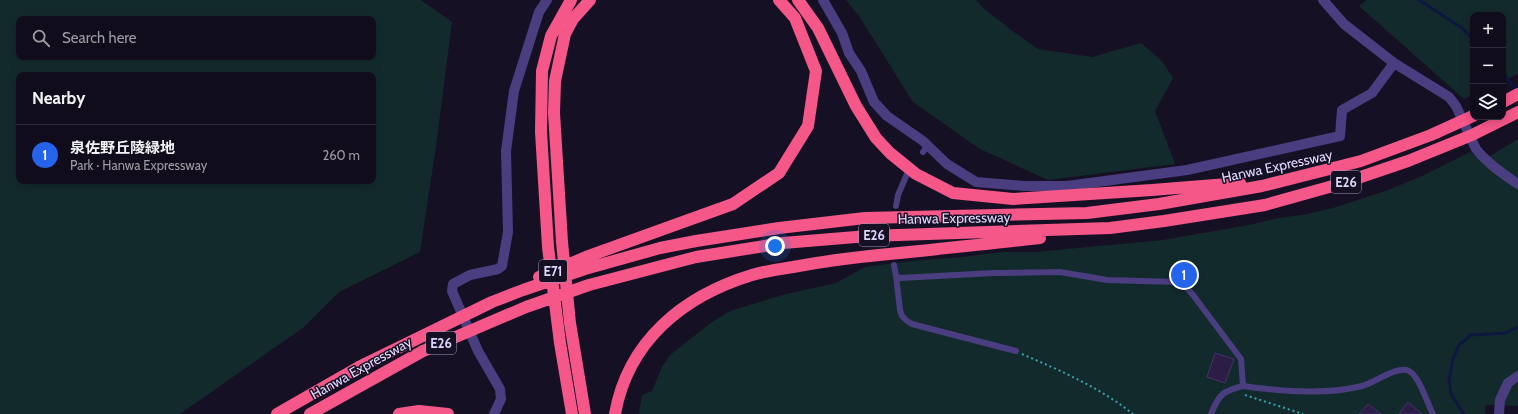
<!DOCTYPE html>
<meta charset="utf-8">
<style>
:root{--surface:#100c1b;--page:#191524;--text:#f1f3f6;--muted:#9c9ba3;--line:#302c3a;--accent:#2563eb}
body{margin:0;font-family:Cabin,"Noto Sans JP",sans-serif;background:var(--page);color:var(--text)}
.controls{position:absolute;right:12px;top:12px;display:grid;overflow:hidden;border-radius:8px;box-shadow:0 2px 10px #0003}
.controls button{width:36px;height:36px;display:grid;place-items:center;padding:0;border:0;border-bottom:1px solid var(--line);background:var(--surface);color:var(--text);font:20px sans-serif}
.you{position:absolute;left:775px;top:246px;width:14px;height:14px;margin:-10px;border:3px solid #fff;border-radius:50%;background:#1a73e8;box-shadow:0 0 0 6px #1a73e833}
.badge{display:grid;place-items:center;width:26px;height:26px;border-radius:50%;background:var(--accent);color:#fff;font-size:13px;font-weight:700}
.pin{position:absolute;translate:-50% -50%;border:2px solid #fff;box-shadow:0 1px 4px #0006}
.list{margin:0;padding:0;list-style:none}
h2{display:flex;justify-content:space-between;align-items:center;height:52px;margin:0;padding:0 16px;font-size:17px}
h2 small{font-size:13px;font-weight:400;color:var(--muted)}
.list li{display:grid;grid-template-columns:26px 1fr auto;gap:12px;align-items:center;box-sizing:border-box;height:60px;padding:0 16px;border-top:1px solid var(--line)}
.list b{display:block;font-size:15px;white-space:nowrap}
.list p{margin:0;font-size:13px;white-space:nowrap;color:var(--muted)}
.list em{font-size:13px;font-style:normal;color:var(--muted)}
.icon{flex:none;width:22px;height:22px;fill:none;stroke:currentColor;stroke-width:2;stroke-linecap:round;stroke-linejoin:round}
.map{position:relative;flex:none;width:1518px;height:414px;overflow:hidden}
.search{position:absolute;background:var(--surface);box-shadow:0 2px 10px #0003;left:16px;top:16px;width:360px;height:44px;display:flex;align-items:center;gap:10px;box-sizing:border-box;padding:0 14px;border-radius:8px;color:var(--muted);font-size:15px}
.panel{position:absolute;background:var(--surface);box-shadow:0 2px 10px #0003;left:16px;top:72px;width:360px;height:112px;border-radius:8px}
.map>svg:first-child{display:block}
.green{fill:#132a2d;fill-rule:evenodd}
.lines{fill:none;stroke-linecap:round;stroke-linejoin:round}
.stream{stroke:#0d1740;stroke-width:3}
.building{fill:#2b1d43;stroke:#47306e}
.path{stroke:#36a3af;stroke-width:2;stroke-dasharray:2 3;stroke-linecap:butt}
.lane{stroke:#4b3e80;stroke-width:6}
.street{stroke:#4b3e80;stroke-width:10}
.highway{stroke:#f55789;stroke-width:12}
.labels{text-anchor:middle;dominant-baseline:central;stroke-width:3;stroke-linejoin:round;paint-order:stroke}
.shield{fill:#161024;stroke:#a39abc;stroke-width:1}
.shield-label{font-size:13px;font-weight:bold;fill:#e0d5fd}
.street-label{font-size:14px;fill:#e0d5fd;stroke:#161024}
</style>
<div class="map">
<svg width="1518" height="414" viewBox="0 0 1518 414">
<rect width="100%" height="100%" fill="#161024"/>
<path class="green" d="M 0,0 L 421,0 L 452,22 L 436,146 L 420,252 L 339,292 L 304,327 L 180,414 L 0,414 ZM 19,19 L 373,19 L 373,57 L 19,57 ZM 19,75 L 373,75 L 373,181 L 19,181 Z
M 846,0 L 976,0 L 982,7 L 1011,30 L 1038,49 L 1092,57 L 1141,43 L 1162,61 L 1173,78 L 1155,111 L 1175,164 L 1048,180 L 980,149 L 913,102 L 859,16 Z
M 1367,0 L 1518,0 L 1518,74 L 1503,81 L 1503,15 L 1473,15 L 1473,95 L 1464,99 L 1359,6 Z
M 1518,139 L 1518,406 L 1486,405 L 1485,414 L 639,414 L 642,395 L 652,391 L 662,367 L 670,355 L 712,322 L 730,311 L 786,294 L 836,283 L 865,267 L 911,261 L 962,257 L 1003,252 L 1035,252 L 1163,240 L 1249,225 L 1278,218 L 1302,215 L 1333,208 L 1388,190 L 1420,177 L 1470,152 L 1482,161 Z"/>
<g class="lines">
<path class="stream" d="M 1419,0 L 1462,28 L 1473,39
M 1503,73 L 1516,91
M 1464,414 L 1451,394 L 1449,379 L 1453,359 L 1459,345 L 1471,335 L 1505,333 L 1518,327"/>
</g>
<path class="building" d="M 1215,353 L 1234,359 L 1225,383 L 1207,377 Z
M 1408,402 L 1422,414 L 1399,414 Z
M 1368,404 L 1381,414 L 1359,414 Z"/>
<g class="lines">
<path class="path" d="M 1022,354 C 1061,371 1099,387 1133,414
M 1245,395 L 1303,414"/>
<path class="lane" d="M 923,152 L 928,145
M 896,206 L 898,195 L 907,174
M 894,265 L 896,276 L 900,278 L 994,273 L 1060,272 L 1107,280 L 1177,282 L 1185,286 L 1193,295 L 1241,359 L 1243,386 C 1278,391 1328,395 1362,386 C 1374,383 1395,367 1407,370 C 1419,374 1427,403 1433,414
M 896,276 L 900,310 L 902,316 L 907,321 L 912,324 L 927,328 L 1016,351
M 1211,414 C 1219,394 1223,391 1243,386"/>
<path class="street" d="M 823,0 L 842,33 L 849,53 L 861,71 L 874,102 L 887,116 L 923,141 L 947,164 L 976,182 L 1024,186 L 1067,186 L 1187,170 L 1340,136 L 1342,110 L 1372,93 L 1394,63
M 1323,0 L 1344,24 L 1394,63 L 1449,97 L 1456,106 L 1476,149 C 1487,163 1503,174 1518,184
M 494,414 L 501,399 L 500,389 L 478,351 L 452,291 L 453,284 L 470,275 L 498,269 L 502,266 L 508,232 L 506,151 L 514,91 L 539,12 L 547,0
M 1499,414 L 1500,400 L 1508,383 L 1518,376"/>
<path class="highway" d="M 571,0 L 551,36 L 542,71 L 541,132 L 548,247 L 560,343 L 572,414
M 798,0 L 818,28 L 856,106 L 876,138 L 890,153 L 916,174 L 953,193 L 1013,199 L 1152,190 L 1240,183
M 1503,102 L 1518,94
M 539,277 L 586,257 L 733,204 L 779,173 L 808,126 L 816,71 L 795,18 L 779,0
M 277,414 L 359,367 L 492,302 L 523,290 L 585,269 L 660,248 L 696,241 L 779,228 L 865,218 L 1087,213 L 1159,204 L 1262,186 L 1361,161 L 1431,135 L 1473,116
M 310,414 L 423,351 L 526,307 L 589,285 L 696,257 L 783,243 L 868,236 L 1110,228 L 1164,221 L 1265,205 L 1340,184 L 1408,161 L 1472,135 L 1518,112
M 399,414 L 419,411 L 448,414
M 585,414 L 570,323 L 562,242 L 554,113 L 555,81 L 565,34 L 573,19 L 590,0
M 615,414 C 628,341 683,296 752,275 C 765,271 780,269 793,267 C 825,261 857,257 889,254 C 939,249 989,244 1040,238"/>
</g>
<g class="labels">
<g class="shield">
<rect x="1331" y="171" width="30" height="22" rx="3"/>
<rect x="859" y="224" width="30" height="22" rx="3"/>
<rect x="539" y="260" width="28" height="22" rx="3"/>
<rect x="426" y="332" width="30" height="22" rx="3"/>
</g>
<g class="shield-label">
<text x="1346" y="182">E26</text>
<text x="874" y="235">E26</text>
<text x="553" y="271">E71</text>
<text x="441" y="343">E26</text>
</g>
<g class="street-label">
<text transform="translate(1277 166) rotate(-12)">Hanwa Expressway</text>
<text transform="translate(954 218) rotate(-1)">Hanwa Expressway</text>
<text transform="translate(361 368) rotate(-29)">Hanwa Expressway</text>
</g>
</g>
</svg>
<div class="controls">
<button>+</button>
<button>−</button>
<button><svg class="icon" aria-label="layers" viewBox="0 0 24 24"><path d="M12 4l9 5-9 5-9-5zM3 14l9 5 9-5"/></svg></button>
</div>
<div class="you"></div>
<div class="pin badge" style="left:1184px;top:275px">1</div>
<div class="search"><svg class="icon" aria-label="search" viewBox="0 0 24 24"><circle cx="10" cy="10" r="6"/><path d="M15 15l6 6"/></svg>Search here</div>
<section class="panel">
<h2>Nearby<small></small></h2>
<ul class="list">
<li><span class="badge">1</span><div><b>泉佐野丘陵緑地</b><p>Park · Hanwa Expressway</p></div><em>260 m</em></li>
</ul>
</section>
</div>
